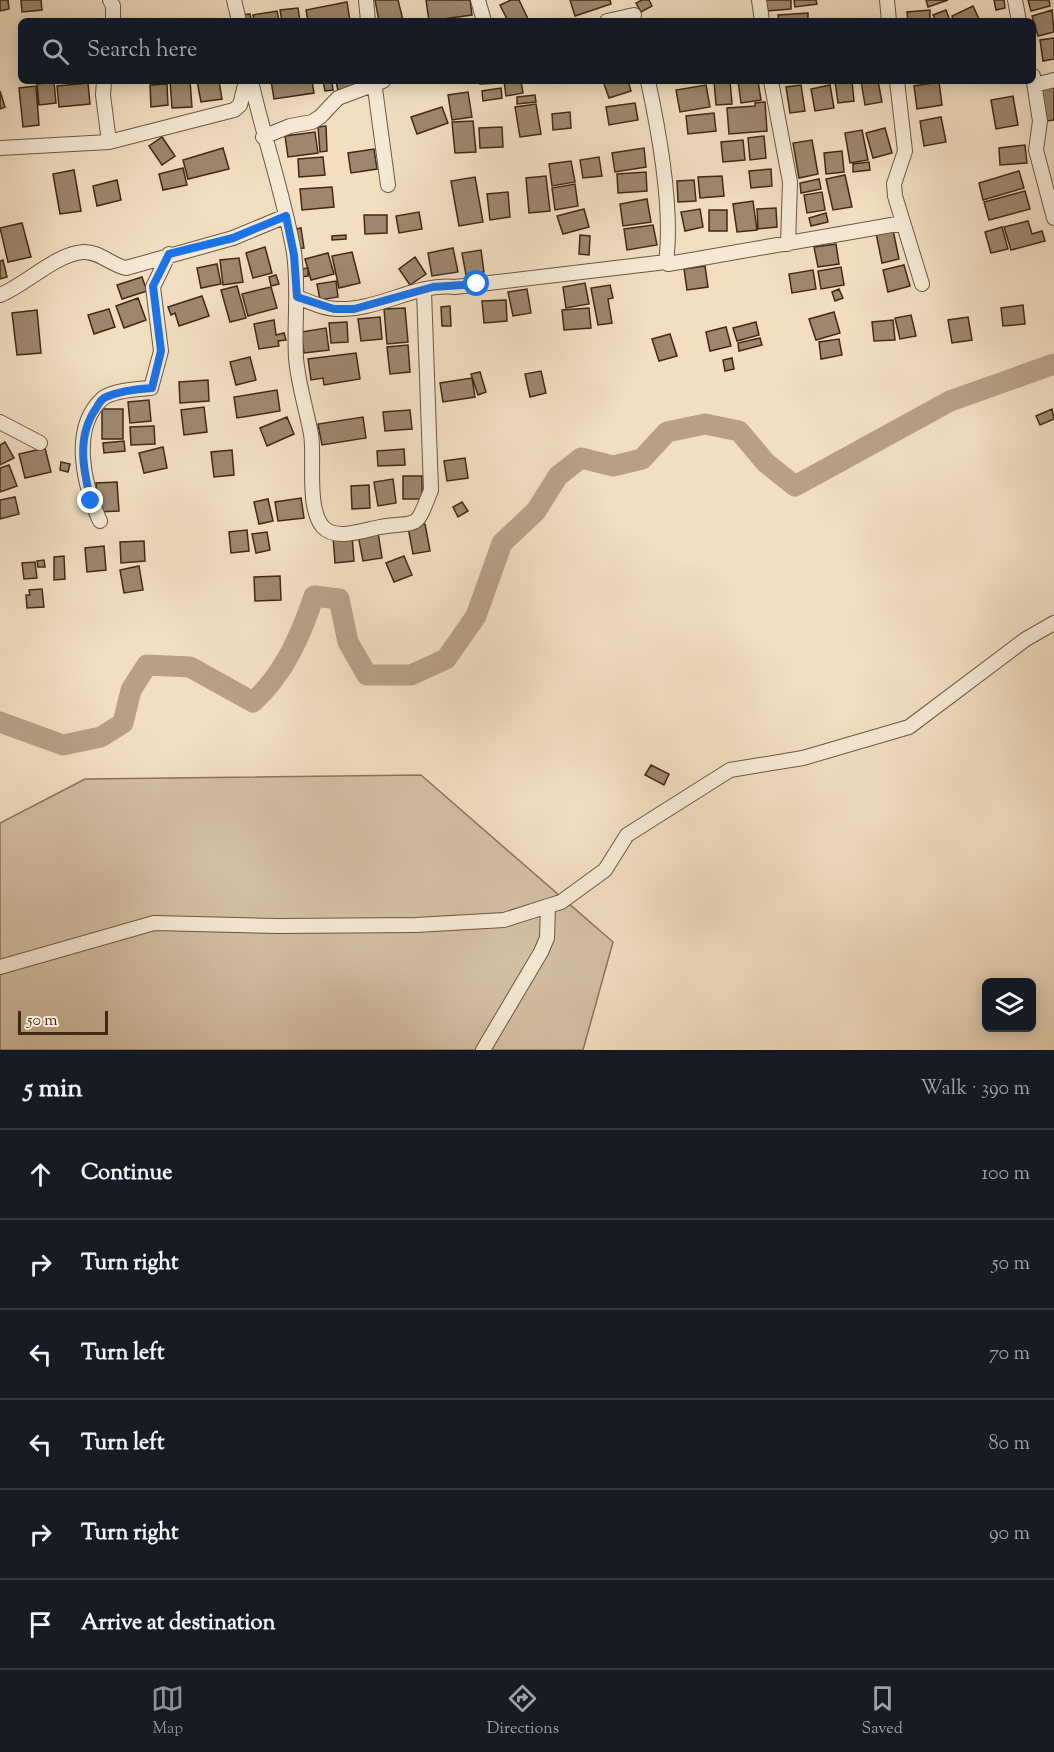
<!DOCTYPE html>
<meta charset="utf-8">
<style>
:root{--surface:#171b24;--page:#242831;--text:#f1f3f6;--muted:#9ea1a6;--line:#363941;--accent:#8c9099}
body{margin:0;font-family:"Sorts Mill Goudy",serif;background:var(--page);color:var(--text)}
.controls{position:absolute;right:18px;bottom:18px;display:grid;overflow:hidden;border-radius:9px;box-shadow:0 3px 15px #0003}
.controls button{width:54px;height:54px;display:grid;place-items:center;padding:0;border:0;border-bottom:2px solid var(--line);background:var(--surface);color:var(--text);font:30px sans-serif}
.scale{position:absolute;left:18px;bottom:15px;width:90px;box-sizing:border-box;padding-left:6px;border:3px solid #422815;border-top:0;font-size:16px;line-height:21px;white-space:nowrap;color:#422815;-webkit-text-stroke:4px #f6ead6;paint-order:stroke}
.stop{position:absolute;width:18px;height:18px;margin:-14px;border:4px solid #1a73e8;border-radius:50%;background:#fff}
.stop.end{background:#1a73e8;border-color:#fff;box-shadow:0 2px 6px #0008}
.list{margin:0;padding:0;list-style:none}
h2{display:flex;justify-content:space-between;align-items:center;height:78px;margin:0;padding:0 24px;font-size:26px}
h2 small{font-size:20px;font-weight:400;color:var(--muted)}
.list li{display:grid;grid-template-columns:39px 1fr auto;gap:18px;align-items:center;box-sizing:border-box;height:90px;padding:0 24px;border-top:2px solid var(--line)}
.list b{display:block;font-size:22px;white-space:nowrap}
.list em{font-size:20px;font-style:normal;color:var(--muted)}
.icon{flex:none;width:33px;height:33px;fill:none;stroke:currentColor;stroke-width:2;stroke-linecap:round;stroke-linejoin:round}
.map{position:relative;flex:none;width:1054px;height:1050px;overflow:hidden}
.search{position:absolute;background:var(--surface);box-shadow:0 3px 15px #0003;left:18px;right:18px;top:18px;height:66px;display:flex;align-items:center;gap:15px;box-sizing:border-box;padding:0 21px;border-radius:9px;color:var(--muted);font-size:22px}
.sheet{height:618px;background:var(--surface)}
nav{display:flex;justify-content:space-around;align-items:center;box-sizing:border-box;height:84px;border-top:2px solid var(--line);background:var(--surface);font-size:16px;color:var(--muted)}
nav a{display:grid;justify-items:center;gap:3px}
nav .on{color:var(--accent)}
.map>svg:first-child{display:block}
.green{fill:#d3c0a3;stroke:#8a745c;stroke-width:1.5}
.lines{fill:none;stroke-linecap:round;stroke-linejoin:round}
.river{stroke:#b6a186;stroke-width:21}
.building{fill:#9d876e;stroke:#422815;stroke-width:1.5}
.street-casing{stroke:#6e5640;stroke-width:16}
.street{stroke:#f6ead6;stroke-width:14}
.route{stroke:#1a73e8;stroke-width:8}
</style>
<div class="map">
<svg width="1054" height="1050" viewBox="0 0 1054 1050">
<rect width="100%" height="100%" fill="#f1dfc0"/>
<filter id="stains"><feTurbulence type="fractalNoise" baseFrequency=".00333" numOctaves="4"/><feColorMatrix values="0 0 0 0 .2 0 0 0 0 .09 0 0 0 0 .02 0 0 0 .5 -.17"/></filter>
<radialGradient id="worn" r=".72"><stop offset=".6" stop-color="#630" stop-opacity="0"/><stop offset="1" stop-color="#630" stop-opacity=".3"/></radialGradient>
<path class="green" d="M 421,775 L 613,942 L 583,1050 L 0,1050 L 0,823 L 85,779 Z"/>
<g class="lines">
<path class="river" d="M 0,722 L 63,745 L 101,737 L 123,723 L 131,690 L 147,665 L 190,667 L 253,702 C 284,674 301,635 314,596 L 339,599 L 348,642 L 367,675 L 411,675 L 446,659 L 476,616 L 502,543 L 536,511 L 558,476 L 581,458 L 613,466 L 642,459 L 667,432 L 705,424 L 739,431 L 766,463 L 795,486 L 950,401 L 1054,364"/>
</g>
<path class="building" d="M 0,0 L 8,0 L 9,9 L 0,11 Z
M 21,0 L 41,0 L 42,10 L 22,12 Z
M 375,0 L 398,0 L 403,20 L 379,21 Z
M 426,0 L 470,0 L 472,15 L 429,21 Z
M 511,0 L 519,0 L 529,21 L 508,21 L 500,5 Z
M 570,0 L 610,0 L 611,4 L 575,16 Z
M 642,0 L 649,0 L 652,6 L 641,12 L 636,3 Z
M 766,0 L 791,0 L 791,9 L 767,11 Z
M 794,0 L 816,0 L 817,4 L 795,7 Z
M 926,0 L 948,0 L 928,7 Z
M 994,0 L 1004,0 L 1005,8 L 996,10 Z
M 1028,0 L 1049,0 L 1050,6 L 1031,11 Z
M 347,2 L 350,21 L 308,21 L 306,10 Z
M 973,6 L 980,21 L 954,21 L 952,16 Z
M 298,8 L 300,21 L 282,21 L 280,10 Z
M 930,10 L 930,19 L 908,21 L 907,12 Z
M 946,10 L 950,21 L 936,21 L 933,15 Z
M 1052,10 L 1054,32 L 1038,36 L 1032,16 Z
M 277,11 L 279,21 L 254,21 L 253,15 Z
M 808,13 L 808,21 L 779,21 L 778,15 Z
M 250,14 L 251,21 L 241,21 L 240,15 Z
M 1054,38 L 1054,59 L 1043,61 L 1040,40 Z
M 170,81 L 190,81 L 192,107 L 172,108 Z
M 197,81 L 219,81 L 222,99 L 201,102 Z
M 271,81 L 312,81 L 314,93 L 274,99 Z
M 323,81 L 332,81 L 333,90 L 325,91 Z
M 336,81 L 368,81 L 338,91 Z
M 479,81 L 500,81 L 500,83 L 480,84 Z
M 504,81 L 521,81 L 523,93 L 506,96 Z
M 603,81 L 628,81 L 631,91 L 609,98 Z
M 714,81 L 730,81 L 732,104 L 716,105 Z
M 738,81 L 758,81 L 761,100 L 741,103 Z
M 835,81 L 852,81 L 854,101 L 838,103 Z
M 861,81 L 878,81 L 882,102 L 865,105 Z
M 54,82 L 56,103 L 39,105 L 37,84 Z
M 939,82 L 942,105 L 917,109 L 914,86 Z
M 88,83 L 90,104 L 59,107 L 57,86 Z
M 167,84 L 168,105 L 151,107 L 150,85 Z
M 706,85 L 710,107 L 680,112 L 676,90 Z
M 801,85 L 805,111 L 790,113 L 786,87 Z
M 830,85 L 834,108 L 815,111 L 811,89 Z
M 36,86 L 39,125 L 23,127 L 19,88 Z
M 1054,86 L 1054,120 L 1047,121 L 1041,88 Z
M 501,88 L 502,98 L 483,101 L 482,91 Z
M 0,91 L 5,107 L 0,109 Z
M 468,92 L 472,117 L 452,120 L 448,95 Z
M 535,95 L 536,102 L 517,104 L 517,97 Z
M 1013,96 L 1018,125 L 996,129 L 991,100 Z
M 765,102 L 767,131 L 729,134 L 727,108 L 755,106 L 755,103 Z
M 635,103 L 638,120 L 609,125 L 606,107 Z
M 536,104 L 541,134 L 520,137 L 515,107 Z
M 442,107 L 448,123 L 417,134 L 411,117 Z
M 570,112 L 571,128 L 553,130 L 552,114 Z
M 714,113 L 716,131 L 688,134 L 686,116 Z
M 941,117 L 946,142 L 924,146 L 920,121 Z
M 473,121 L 476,152 L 455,153 L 452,122 Z
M 326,126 L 327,151 L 320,152 L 318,127 Z
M 502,127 L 503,147 L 480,148 L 479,128 Z
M 885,128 L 892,153 L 873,158 L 866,133 Z
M 862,130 L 868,160 L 850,163 L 845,133 Z
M 315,132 L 318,153 L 288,157 L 285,136 Z
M 764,136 L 766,158 L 750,160 L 748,138 Z
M 162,137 L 175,156 L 162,165 L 149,146 Z
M 743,140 L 745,160 L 723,162 L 721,142 Z
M 812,140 L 818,174 L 799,178 L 793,143 Z
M 1025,145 L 1027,163 L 1000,165 L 999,148 Z
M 223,148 L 229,169 L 188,179 L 183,160 Z
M 644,148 L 646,167 L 615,172 L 612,153 Z
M 374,149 L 377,169 L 351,173 L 348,153 Z
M 842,151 L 844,172 L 826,174 L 824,153 Z
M 323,157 L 325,175 L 299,177 L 298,159 Z
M 599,157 L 602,176 L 583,178 L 580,160 Z
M 571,161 L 575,182 L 552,186 L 549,164 Z
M 869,162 L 870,170 L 853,172 L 853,164 Z
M 183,168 L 187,185 L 163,190 L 159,174 Z
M 771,169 L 772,186 L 751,188 L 749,171 Z
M 74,170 L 81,211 L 60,214 L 53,174 Z
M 1019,171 L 1024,188 L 983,200 L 979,183 Z
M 646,172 L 647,191 L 618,193 L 617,174 Z
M 845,175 L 852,207 L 833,210 L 826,179 Z
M 546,176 L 550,211 L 529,213 L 526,178 Z
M 722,176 L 724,196 L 700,198 L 698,177 Z
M 475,177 L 483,222 L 459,226 L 451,181 Z
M 819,179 L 821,189 L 801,193 L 800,183 Z
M 117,180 L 121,200 L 97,206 L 93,186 Z
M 694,180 L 696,201 L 678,202 L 677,181 Z
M 575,184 L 578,206 L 555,210 L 552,188 Z
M 332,187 L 334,207 L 302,210 L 300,189 Z
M 1025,191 L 1030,209 L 989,220 L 984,202 Z
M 508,192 L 510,217 L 490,220 L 487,194 Z
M 822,192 L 825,210 L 807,213 L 804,195 Z
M 647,199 L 651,222 L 623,226 L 620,204 Z
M 753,201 L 757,230 L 737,232 L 733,204 Z
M 776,208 L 777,227 L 758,229 L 757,209 Z
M 584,209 L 589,227 L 563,234 L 557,216 Z
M 700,209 L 703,227 L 685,231 L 681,212 Z
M 709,210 L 727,210 L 727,231 L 709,231 Z
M 419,212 L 422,229 L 399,233 L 396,216 Z
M 826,213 L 828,222 L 811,226 L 809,218 Z
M 364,215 L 387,215 L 387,233 L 365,234 Z
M 1028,221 L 1032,234 L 1042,231 L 1045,241 L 1011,250 L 1004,227 Z
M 22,223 L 31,257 L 8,262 L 0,228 Z
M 653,225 L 657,245 L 627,250 L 624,229 Z
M 1002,227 L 1008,249 L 991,253 L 985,232 Z
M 301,228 L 304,248 L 294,249 L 291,230 Z
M 893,230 L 899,259 L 882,263 L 876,233 Z
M 346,235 L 346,239 L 332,240 L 332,236 Z
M 580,235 L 590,236 L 589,255 L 579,254 Z
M 836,244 L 839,264 L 818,267 L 814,247 Z
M 265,247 L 272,273 L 253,278 L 246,253 Z
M 453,248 L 458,272 L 432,276 L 428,253 Z
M 481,250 L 484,272 L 466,275 L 462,253 Z
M 352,252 L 360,283 L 339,288 L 332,256 Z
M 328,253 L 334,274 L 311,280 L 305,259 Z
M 415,257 L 426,274 L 410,285 L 399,269 Z
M 239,258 L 243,282 L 223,285 L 220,260 Z
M 3,260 L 7,277 L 0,279 L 0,261 Z
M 217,264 L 221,284 L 201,288 L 197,268 Z
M 904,265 L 910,286 L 888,292 L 883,270 Z
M 705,266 L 708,287 L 687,290 L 684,269 Z
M 841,267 L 844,285 L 821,289 L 818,271 Z
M 308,268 L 308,276 L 301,277 L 300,269 Z
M 813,270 L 816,289 L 792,293 L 789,274 Z
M 276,275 L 279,284 L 271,286 L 269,277 Z
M 142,277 L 147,291 L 122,299 L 117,285 Z
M 336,281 L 338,297 L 320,300 L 317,284 Z
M 585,283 L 589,304 L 566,308 L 563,287 Z
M 610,285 L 613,298 L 608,299 L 612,323 L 598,325 L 591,288 Z
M 237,286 L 246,318 L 230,322 L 221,290 Z
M 271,287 L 277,308 L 248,316 L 242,294 Z
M 527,289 L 531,313 L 513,316 L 508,292 Z
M 839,289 L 843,298 L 835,301 L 832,292 Z
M 202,296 L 209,316 L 179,326 L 175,313 L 171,315 L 168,307 Z
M 138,298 L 146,320 L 124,328 L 116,306 Z
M 506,300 L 507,321 L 484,323 L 482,301 Z
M 1023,305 L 1025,324 L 1003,326 L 1001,308 Z
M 450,306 L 451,326 L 442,326 L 441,307 Z
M 405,308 L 408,342 L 387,344 L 384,309 Z
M 589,308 L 591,328 L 564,330 L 562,310 Z
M 109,309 L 115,327 L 94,334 L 88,315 Z
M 37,310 L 41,353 L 17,355 L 12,313 Z
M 834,312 L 840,333 L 816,340 L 809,319 Z
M 911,315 L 916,336 L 900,339 L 895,318 Z
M 380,317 L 382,339 L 361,341 L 358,319 Z
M 968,317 L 972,340 L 952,343 L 948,320 Z
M 274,320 L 276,335 L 284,333 L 286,340 L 278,341 L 279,346 L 259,349 L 254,324 Z
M 893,320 L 895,340 L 874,341 L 872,322 Z
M 347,322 L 348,342 L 331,343 L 329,323 Z
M 756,322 L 759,335 L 737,341 L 733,328 Z
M 726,327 L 731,346 L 710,351 L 706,332 Z
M 326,328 L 329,350 L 304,353 L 301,332 Z
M 670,334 L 677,356 L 659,361 L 652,339 Z
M 760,338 L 762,345 L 739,351 L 738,343 Z
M 839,339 L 842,355 L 821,359 L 819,342 Z
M 408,345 L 410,372 L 390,374 L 387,347 Z
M 356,353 L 360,379 L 324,385 L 323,378 L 311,380 L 308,359 Z
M 250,357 L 256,380 L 236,385 L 230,362 Z
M 732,358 L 734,369 L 725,371 L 723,360 Z
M 541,371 L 546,393 L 530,397 L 525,374 Z
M 480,372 L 486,392 L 478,395 L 471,374 Z
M 472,378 L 475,397 L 443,402 L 440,383 Z
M 208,380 L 209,401 L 180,403 L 179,382 Z
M 277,390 L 280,411 L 237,418 L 234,397 Z
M 149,400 L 151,421 L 130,423 L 128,402 Z
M 204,407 L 207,432 L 184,435 L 181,410 Z
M 102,409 L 123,409 L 123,439 L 102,439 Z
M 1052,409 L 1054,419 L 1040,425 L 1036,416 Z
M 410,410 L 412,429 L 385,431 L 383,412 Z
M 287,417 L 294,434 L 267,446 L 260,428 Z
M 363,417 L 366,438 L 322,445 L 318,424 Z
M 154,426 L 155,444 L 131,445 L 130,427 Z
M 124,441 L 125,451 L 104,453 L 103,443 Z
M 5,442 L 14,458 L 0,465 L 0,445 Z
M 163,447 L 167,468 L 144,473 L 139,453 Z
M 45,448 L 51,472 L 25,478 L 19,454 Z
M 404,449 L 405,465 L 378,466 L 377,451 Z
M 232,450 L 234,475 L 214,477 L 211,452 Z
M 465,458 L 468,478 L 447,481 L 444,461 Z
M 61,462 L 70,464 L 68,472 L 60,470 Z
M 9,465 L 17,486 L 0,492 L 0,468 Z
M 403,476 L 422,476 L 422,499 L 403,499 Z
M 393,479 L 396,503 L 378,506 L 374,482 Z
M 117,482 L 119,511 L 98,512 L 96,483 Z
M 369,485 L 370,508 L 352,509 L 351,486 Z
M 15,497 L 19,514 L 0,519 L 0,500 Z
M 301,498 L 304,518 L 278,521 L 275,502 Z
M 268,499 L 273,521 L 259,524 L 254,502 Z
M 462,502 L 468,511 L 458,517 L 453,507 Z
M 425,524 L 430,551 L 413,554 L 408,527 Z
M 247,530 L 249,551 L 231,553 L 229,532 Z
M 267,532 L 270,550 L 256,553 L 252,534 Z
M 378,532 L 382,558 L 363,561 L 358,535 Z
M 352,535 L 354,561 L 335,563 L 333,536 Z
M 144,541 L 145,561 L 121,563 L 120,542 Z
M 104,546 L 106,570 L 87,572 L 85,548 Z
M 64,556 L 65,579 L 54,580 L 54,557 Z
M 404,556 L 412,575 L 394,582 L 386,563 Z
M 44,560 L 45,567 L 38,567 L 37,561 Z
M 35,562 L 37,578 L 24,579 L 22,563 Z
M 139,566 L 143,590 L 124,593 L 120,570 Z
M 280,576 L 281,600 L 255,601 L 254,577 Z
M 42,589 L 44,607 L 27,608 L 26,595 L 30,595 L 29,590 Z
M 651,765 L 669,774 L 664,785 L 645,775 Z"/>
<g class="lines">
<g class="street-casing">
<path id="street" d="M 110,0 L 113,6 L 113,21
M 234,0 L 239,21
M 366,0 L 368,21
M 478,0 L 484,21
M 759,0 L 762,21
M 887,0 L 889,21
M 1015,0 L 1019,21
M 607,21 L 634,15
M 1033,76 L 1040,121 L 1036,150 L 1054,218
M 104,81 L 103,95 L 109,142
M 251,81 C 264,139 284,195 294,253 C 299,288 294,323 296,358 C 298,383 306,408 311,434 C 315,457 306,508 323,527 C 336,541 364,530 380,527 C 420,521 415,531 431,490 L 424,291
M 374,81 L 388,185
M 648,81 C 659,132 673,211 666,262
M 771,81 L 790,182 L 788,244
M 897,81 L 905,151 L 894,184 L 895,196 L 922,284
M 1035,85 L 1054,80
M 263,137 L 290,126 L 312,122 L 320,117 L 338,98 L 383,81
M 0,148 L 109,142 L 234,110 L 240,105 L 246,81
M 0,295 C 25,285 56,254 83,252 C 99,251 111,265 126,268 L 233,238 L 286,216
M 297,297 C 310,302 324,309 337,309 C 378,311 415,283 455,287 L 666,262 L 668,264 L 903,223
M 0,422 L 40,443
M 100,521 C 84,486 70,429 102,399 C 113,390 138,389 151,388 L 161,351 L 153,287 L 169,254
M 0,967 L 154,923 L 279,926 L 416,925 L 504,920 L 548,906 L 561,902 L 605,870 L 627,835 L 730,770 L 803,758 L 909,727 L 1026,639 L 1054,623
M 483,1050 L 541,952 L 547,938 L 548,906"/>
</g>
<use href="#street" class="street"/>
</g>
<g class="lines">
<path class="route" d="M 91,501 C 83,469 76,436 97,407 C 99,403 101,399 106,397 C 120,391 136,389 152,388 L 161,351 L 153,286 L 169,254 L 233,238 L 286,216 L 294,255 L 297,297 L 334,309 L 354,309 L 433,287 L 477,284"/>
</g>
<rect width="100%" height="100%" filter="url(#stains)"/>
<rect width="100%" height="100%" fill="url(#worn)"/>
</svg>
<div class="controls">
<button><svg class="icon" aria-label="layers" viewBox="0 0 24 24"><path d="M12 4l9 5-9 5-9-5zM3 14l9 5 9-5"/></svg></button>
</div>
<div class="scale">50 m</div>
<div class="stop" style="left:477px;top:284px"></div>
<div class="stop end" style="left:91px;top:501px"></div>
<div class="search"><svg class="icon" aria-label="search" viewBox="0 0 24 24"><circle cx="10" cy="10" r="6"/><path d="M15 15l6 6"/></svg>Search here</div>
</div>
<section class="sheet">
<h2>5 min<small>Walk · 390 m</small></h2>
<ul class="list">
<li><svg class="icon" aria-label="ahead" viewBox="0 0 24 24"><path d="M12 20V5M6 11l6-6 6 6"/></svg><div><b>Continue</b></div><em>100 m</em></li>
<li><svg class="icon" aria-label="right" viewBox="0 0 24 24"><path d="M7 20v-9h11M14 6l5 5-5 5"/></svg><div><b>Turn right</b></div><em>50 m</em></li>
<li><svg class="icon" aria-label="left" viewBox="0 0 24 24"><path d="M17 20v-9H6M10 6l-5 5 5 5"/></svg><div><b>Turn left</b></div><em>70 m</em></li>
<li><svg class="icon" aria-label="left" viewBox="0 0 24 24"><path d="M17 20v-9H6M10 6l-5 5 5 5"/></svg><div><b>Turn left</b></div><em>80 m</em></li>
<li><svg class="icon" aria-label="right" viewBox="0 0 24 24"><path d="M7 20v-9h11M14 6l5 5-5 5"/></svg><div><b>Turn right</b></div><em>90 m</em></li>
<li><svg class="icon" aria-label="arrive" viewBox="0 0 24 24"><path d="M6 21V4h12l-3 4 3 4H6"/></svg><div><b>Arrive at destination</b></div></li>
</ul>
</section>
<nav>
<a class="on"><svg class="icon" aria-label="map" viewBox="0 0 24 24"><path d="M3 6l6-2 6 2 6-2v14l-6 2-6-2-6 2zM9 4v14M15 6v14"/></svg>Map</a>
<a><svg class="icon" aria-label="directions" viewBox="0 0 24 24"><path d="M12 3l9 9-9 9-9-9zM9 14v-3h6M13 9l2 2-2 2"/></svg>Directions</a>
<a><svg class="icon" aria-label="saved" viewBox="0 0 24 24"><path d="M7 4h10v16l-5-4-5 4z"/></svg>Saved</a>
</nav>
